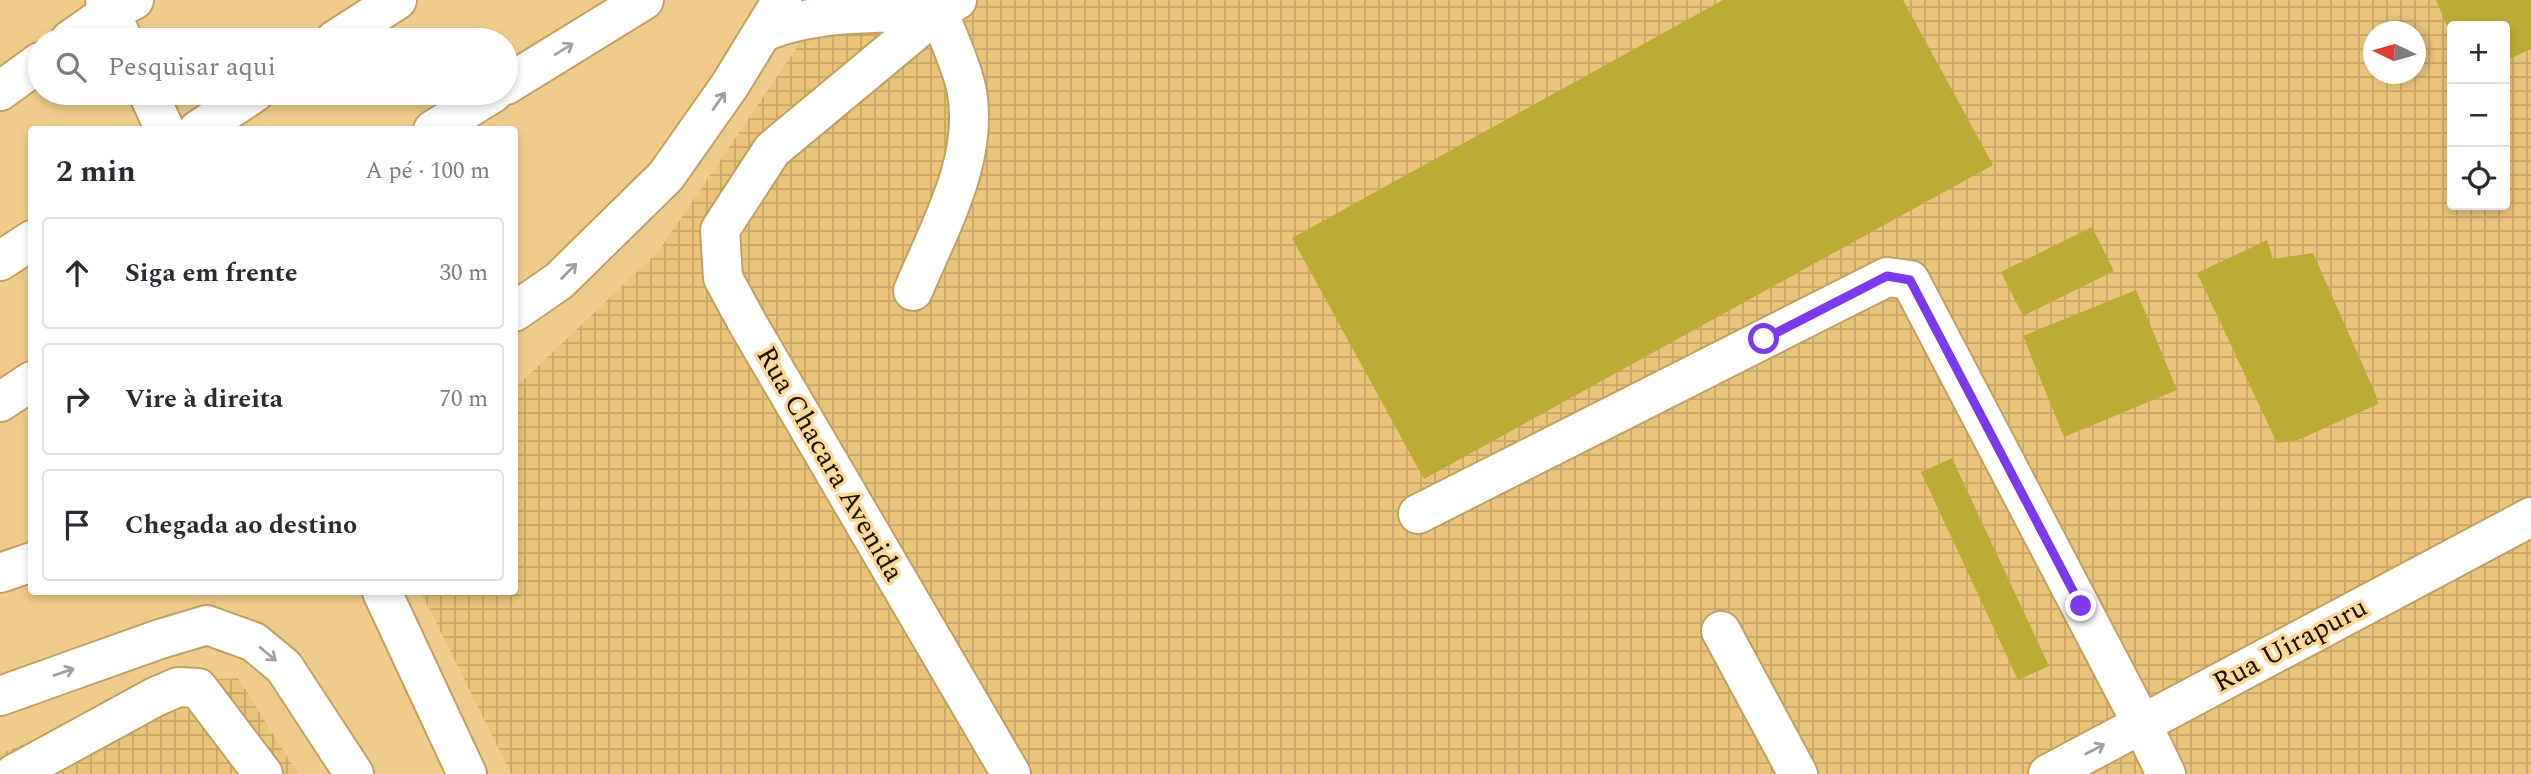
<!DOCTYPE html>
<html lang="pt">
<meta charset="utf-8">
<style>
:root{--surface:#fff;--page:#f2f2f3;--text:#2b2b33;--muted:#7c7c81;--line:#e1e1e2}
body{margin:0;font-family:Spectral,serif;background:var(--page);color:var(--text)}
.controls{position:absolute;right:21px;top:21px;display:grid;overflow:hidden;border-radius:7px;box-shadow:0 4px 10px #0003}
.controls button{width:63px;height:63px;display:grid;place-items:center;padding:0;border:0;border-bottom:2px solid var(--line);background:var(--surface);color:var(--text);font:35px sans-serif}
.compass{position:absolute;left:2363px;top:21px;width:63px;height:63px;border-radius:50%;background:var(--surface);box-shadow:0 4px 10px #0003;rotate:275deg}
.stop{position:absolute;width:21px;height:21px;margin:-16px;border:5px solid #7c3aed;border-radius:50%;background:#fff}
.stop.end{background:#7c3aed;border-color:#fff;box-shadow:0 2px 7px #0008}
.list{margin:0;padding:0;list-style:none}
h2{display:flex;justify-content:space-between;align-items:center;height:91px;margin:0;padding:0 28px;font-size:30px}
h2 small{font-size:23px;font-weight:400;color:var(--muted)}
.list li{display:grid;grid-template-columns:46px 1fr auto;gap:21px;align-items:center;box-sizing:border-box;height:112px;margin:0 14px 14px;padding:0 14px;border:2px solid var(--line);border-radius:7px}
.list b{display:block;font-size:26px;white-space:nowrap}
.list em{font-size:23px;font-style:normal;color:var(--muted)}
.icon{flex:none;width:38px;height:38px;fill:none;stroke:currentColor;stroke-width:2;stroke-linecap:round;stroke-linejoin:round}
.map{position:relative;flex:none;width:2531px;height:774px;overflow:hidden}
.search{position:absolute;background:var(--surface);box-shadow:0 4px 10px #0003;left:28px;top:28px;width:490px;height:77px;display:flex;align-items:center;gap:18px;box-sizing:border-box;padding:0 24px;border-radius:38px;color:var(--muted);font-size:26px}
.panel{position:absolute;background:var(--surface);box-shadow:0 4px 10px #0003;left:28px;top:126px;width:490px;height:469px;border-radius:7px}
.map>svg:first-child{display:block}
.industrial{fill:url(#industrial-grid);fill-rule:evenodd}
.building{fill:#bbac36}
.lines{fill:none;stroke-linecap:round;stroke-linejoin:round}
.minor-casing{stroke:#c2a061;stroke-width:42}
.major-casing{stroke:#c2a061;stroke-width:42}
.highway-casing{stroke:#c2a061;stroke-width:42}
.minor{stroke:#fff;stroke-width:38}
.major{stroke:#fff;stroke-width:38}
.highway{stroke:#fff;stroke-width:38}
.oneway{stroke:#a49f99}
.route{stroke:#7c3aed;stroke-width:9}
.labels{text-anchor:middle;dominant-baseline:central;stroke-width:7;stroke-linejoin:round;paint-order:stroke}
.street-label{font-size:28px;fill:#1c1000;stroke:#fdd998}
</style>
<div class="map">
<svg width="2531" height="774" viewBox="0 0 2531 774">
<defs>
<pattern id="industrial-grid" width="8" height="8" patternUnits="userSpaceOnUse" patternTransform="scale(1.75)"><rect width="8" height="8" fill="#ebc47c"/><path d="M0 4h8M4 0v8" fill="none" stroke="#c9a769"/></pattern>
</defs>
<rect width="100%" height="100%" fill="#f0cc8c"/>
<path class="industrial" d="M 829,0 L 2531,0 L 2531,774 L 511,774 L 421,592 L 514,592 L 515,388 L 658,252 ZM 2452,26 L 2505,26 L 2505,205 L 2452,205 ZM 2374,32 L 2416,32 L 2416,74 L 2374,74 Z
M 238,678 L 298,774 L 0,774 L 0,754 L 57,730 L 162,682 Z"/>
<path class="building" d="M 1723,0 L 1903,0 L 1993,165 L 1424,479 L 1292,238 Z
M 2436,0 L 2531,0 L 2531,49 L 2505,61 L 2505,26 L 2452,26 L 2452,38 Z
M 2092,227 L 2114,271 L 2023,316 L 2001,272 Z
M 2267,240 L 2273,259 L 2313,253 L 2376,395 L 2378,404 L 2298,440 L 2277,443 L 2197,273 Z
M 2136,290 L 2177,390 L 2064,437 L 2023,336 Z
M 1952,458 L 2049,666 L 2018,680 L 1921,472 Z"/>
<g class="lines">
<g class="minor-casing">
<path id="minor" d="M 957,0 L 938,12 L 772,150 L 720,230 L 723,278 L 748,324 L 1011,774
M 764,32 C 817,10 881,13 938,12
M 913,291 C 939,228 981,157 966,87 C 960,62 948,36 938,12
M 1418,514 L 1887,277 L 1910,280 L 2142,724 L 2166,774
M 1721,631 L 1798,774
M 0,696 L 160,639 L 207,625 L 254,642 L 284,667 L 354,774
M 14,774 L 155,697 L 178,687 L 198,688 L 263,774
M 2048,774 L 2531,517"/>
</g>
<g class="major-casing">
<path id="major" d="M 105,0 L 123,40
M 148,93 L 165,130
M 382,592 L 467,774"/>
</g>
<g class="highway-casing">
<path id="highway" d="M 70,40 L 110,12 L 134,0
M 335,40 L 397,0
M 506,85 L 644,0
M 0,91 L 40,62
M 198,130 L 254,93
M 433,130 L 493,93
M 0,261 L 32,240
M 514,312 L 559,281 L 666,176 L 730,85 L 782,0
M 0,402 L 32,381
M 0,573 L 32,562"/>
</g>
<use href="#minor" class="minor"/>
<use href="#major" class="major"/>
<use href="#highway" class="highway"/>
</g>
<defs><path id="oneway-shaft" d="M-6 0H5M1.5-3L5.5 0L1.5 3" fill="none" stroke-width="1.6" stroke-linecap="round" stroke-linejoin="round" transform="scale(1.75)"/></defs>
<g class="oneway">
<use href="#oneway-shaft" transform="translate(564 49) rotate(-32)"/>
<use href="#oneway-shaft" transform="translate(719 101) rotate(-55)"/>
<use href="#oneway-shaft" transform="translate(569 271) rotate(-45)"/>
<use href="#oneway-shaft" transform="translate(268 654) rotate(40)"/>
<use href="#oneway-shaft" transform="translate(64 672) rotate(-19)"/>
<use href="#oneway-shaft" transform="translate(2095 749) rotate(-28)"/>
</g>
<g class="lines">
<path class="route" d="M 1764,339 L 1887,276 L 1910,280 L 2081,606"/>
</g>
<g class="labels">
<g class="street-label">
<text transform="translate(830 464) rotate(60)">Rua Chacara Avenida</text>
<text transform="translate(2290 645) rotate(-28)">Rua Uirapuru</text>
</g>
</g>
</svg>
<div class="controls">
<button>+</button>
<button>−</button>
<button><svg class="icon" aria-label="locate" viewBox="0 0 24 24"><circle cx="12" cy="12" r="6"/><path d="M12 2v4M12 18v4M2 12h4M18 12h4"/></svg></button>
</div>
<svg class="compass" viewBox="-18 -18 36 36"><path d="M0-13l5 13h-10z" fill="#e53935"/><path d="M0 13l5-13h-10z" fill="#7c7c81"/></svg>
<div class="stop" style="left:1764px;top:339px"></div>
<div class="stop end" style="left:2081px;top:606px"></div>
<div class="search"><svg class="icon" aria-label="search" viewBox="0 0 24 24"><circle cx="10" cy="10" r="6"/><path d="M15 15l6 6"/></svg>Pesquisar aqui</div>
<section class="panel">
<h2>2 min<small>A pé · 100 m</small></h2>
<ul class="list">
<li><svg class="icon" aria-label="ahead" viewBox="0 0 24 24"><path d="M12 20V5M6 11l6-6 6 6"/></svg><div><b>Siga em frente</b></div><em>30 m</em></li>
<li><svg class="icon" aria-label="right" viewBox="0 0 24 24"><path d="M7 20v-9h11M14 6l5 5-5 5"/></svg><div><b>Vire à direita</b></div><em>70 m</em></li>
<li><svg class="icon" aria-label="arrive" viewBox="0 0 24 24"><path d="M6 21V4h12l-3 4 3 4H6"/></svg><div><b>Chegada ao destino</b></div></li>
</ul>
</section>
</div>
